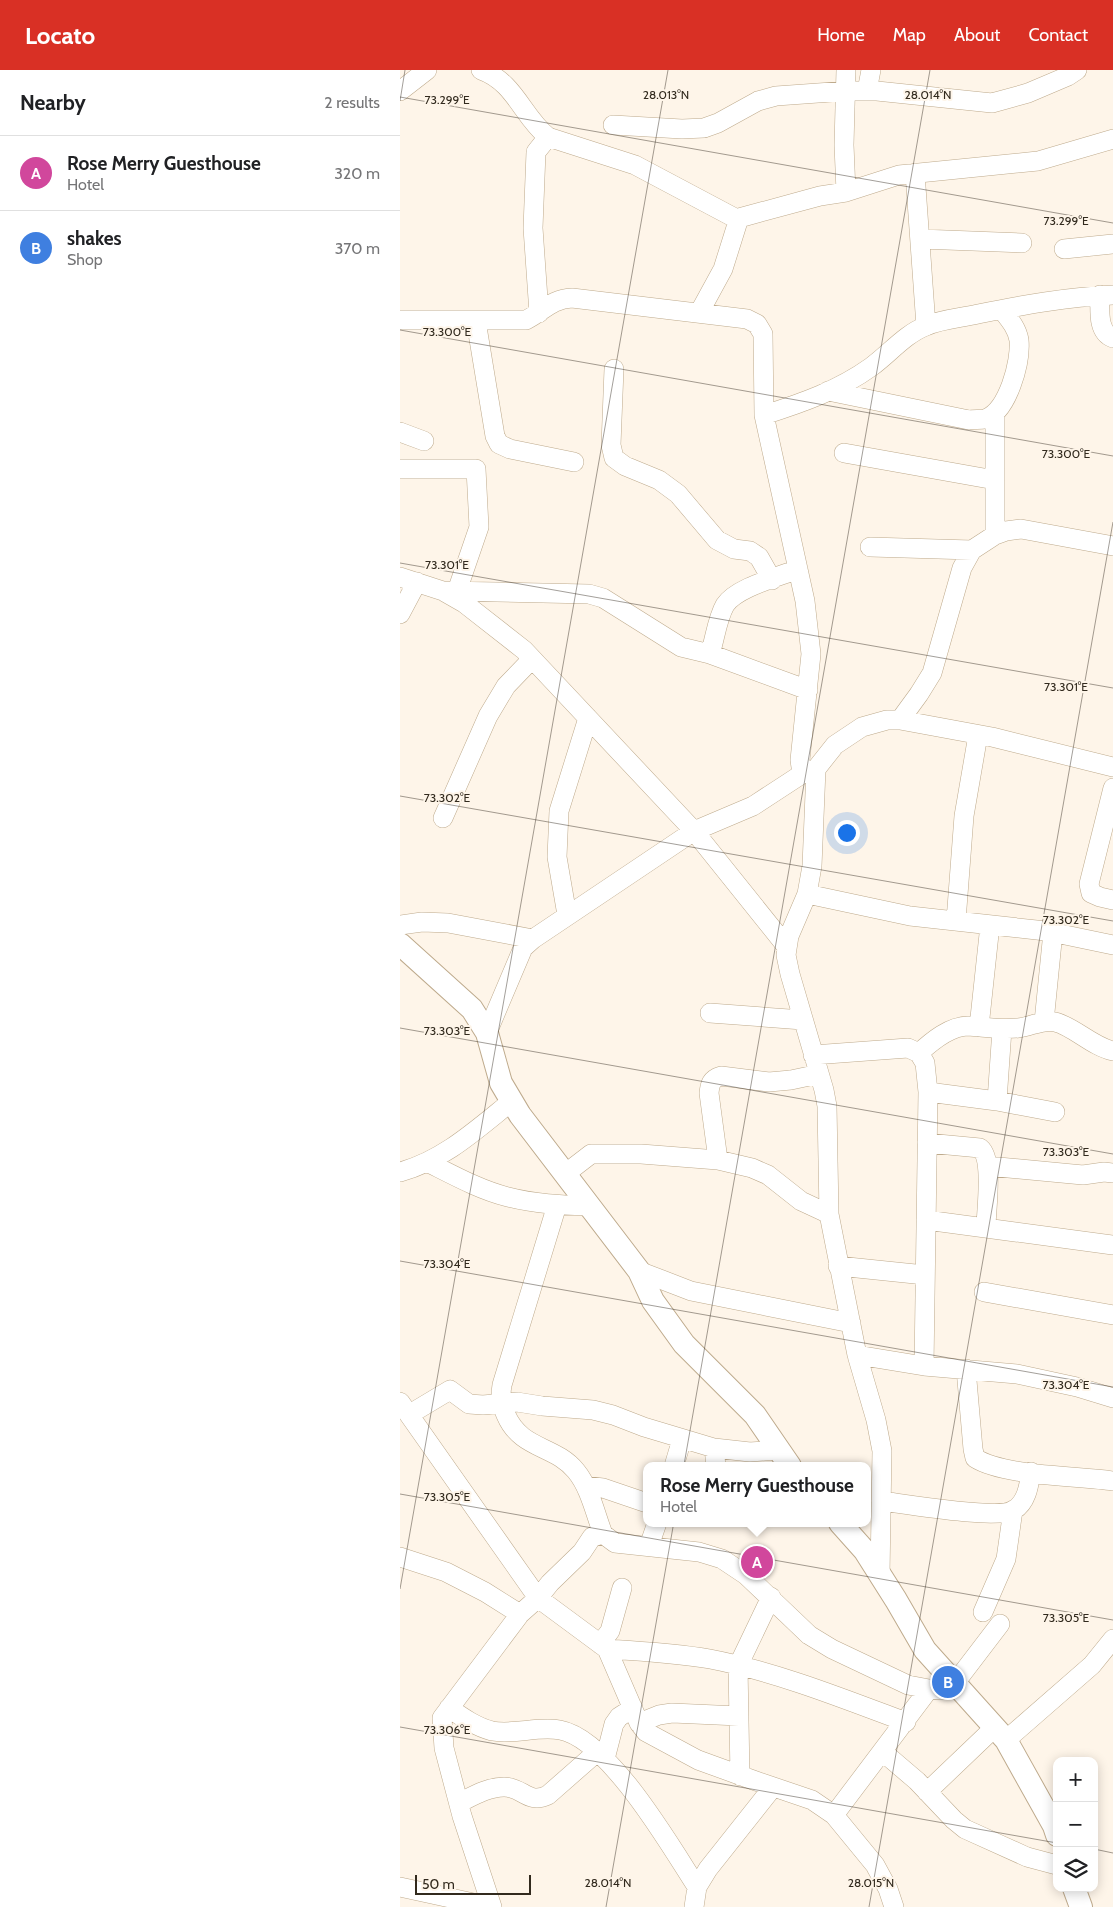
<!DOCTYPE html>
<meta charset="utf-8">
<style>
:root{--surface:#fff;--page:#f2f2f2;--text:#202124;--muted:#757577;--line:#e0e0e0;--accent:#d93025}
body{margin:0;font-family:Cabin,sans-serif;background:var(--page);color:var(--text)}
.controls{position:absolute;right:15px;bottom:15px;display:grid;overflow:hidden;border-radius:10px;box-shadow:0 2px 12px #0003}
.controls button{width:45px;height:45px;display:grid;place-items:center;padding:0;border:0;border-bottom:1px solid var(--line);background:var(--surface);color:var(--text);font:25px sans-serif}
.scale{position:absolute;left:15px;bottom:12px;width:116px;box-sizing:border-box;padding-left:5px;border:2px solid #322a1e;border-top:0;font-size:14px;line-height:18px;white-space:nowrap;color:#322a1e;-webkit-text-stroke:4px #fef5e9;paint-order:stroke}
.you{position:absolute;left:446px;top:762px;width:18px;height:18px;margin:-12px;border:4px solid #fff;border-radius:50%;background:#1a73e8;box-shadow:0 0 0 8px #1a73e833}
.badge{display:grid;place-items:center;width:32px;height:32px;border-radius:50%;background:var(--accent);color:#fff;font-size:16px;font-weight:700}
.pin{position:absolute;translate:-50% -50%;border:2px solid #fff;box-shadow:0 1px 5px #0006}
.popup{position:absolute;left:243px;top:1392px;width:228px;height:65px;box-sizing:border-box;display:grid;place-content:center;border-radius:10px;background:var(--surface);filter:drop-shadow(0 1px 4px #0005);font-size:16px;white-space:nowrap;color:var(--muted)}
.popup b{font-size:19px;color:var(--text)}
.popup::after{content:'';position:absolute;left:50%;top:100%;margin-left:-10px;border:10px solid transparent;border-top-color:var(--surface)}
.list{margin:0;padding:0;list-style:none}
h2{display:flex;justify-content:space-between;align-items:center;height:65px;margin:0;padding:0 20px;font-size:21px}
h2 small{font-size:16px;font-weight:400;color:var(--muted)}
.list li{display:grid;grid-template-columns:32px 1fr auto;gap:15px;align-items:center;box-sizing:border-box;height:75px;padding:0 20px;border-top:1px solid var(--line)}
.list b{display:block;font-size:19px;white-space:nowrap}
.list p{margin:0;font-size:16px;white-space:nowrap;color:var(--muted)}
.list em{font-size:16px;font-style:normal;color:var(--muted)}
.icon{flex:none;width:28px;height:28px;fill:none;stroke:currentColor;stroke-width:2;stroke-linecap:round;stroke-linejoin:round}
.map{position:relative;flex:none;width:713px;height:1837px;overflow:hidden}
header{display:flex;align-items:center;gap:30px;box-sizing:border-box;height:70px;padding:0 25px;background:var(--accent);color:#fff}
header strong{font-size:24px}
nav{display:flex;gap:28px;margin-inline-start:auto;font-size:18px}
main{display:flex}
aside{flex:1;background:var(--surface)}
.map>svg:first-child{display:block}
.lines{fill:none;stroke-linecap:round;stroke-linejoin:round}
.minor-casing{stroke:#beaa8c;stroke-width:20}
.tertiary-casing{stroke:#beaa8c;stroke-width:24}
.minor{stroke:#fff;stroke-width:19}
.tertiary{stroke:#fff;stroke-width:22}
.ticks{fill:none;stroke:#322a1e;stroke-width:1;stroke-opacity:0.45}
.ticks-label{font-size:12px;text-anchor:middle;fill:#322a1e;stroke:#fef5e9;stroke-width:4;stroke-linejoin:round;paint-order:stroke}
</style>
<header>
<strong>Locato</strong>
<nav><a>Home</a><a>Map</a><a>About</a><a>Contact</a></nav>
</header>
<main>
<aside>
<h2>Nearby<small>2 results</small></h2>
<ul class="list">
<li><span class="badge" style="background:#d1479c">A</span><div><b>Rose Merry Guesthouse</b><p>Hotel</p></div><em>320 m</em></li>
<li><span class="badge" style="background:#3f7fe0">B</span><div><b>shakes</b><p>Shop</p></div><em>370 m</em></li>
</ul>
</aside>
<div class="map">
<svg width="713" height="1837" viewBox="0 0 713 1837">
<rect width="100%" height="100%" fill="#fef5e9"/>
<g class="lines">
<g class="minor-casing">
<path id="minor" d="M 81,0 C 115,12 122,46 148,67 L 235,95 L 333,147 L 339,148 L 420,126 L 446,122 L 499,105 L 638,91 L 713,69
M 0,21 L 27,0
M 467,21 L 471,0
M 213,55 L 282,59 L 304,58 L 318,53 L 358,31 L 376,26 L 446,21 L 477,21 L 592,33 L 628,23 L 668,6 L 677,0
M 515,103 L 526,256
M 446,122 L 444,75 L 446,0
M 520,169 L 622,173
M 664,179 L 713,174
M 700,225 C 700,240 697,262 713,268
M 139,243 L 133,158 L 136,82 L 148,67
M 299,243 L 323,199 L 339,148
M 0,250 L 126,250 C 144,241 151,229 172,228 L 347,249 L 357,254 L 363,264 L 364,345 L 405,531 L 411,584 L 400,690 L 402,704
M 76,251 L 95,366 L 99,374 L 110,379 L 174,392
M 214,299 L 211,375 L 214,388 L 225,396 L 259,410 L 278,424 L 317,470 L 334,479 L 350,481 L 359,487 L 372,510
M 428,321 L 569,350 C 574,349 580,350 585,349 C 608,341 621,292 619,270 C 617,258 609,249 602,240
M 595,343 L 595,465
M 364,345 C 402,333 439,320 471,297 C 489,284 505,264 526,256 C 542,249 561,248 578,244 C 623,235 667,227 713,225
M 0,362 L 24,371
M 444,383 L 595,410
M 0,399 L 76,399 L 79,457 L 57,521
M 470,477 L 572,480
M 0,507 L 43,521 L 64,533 L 124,580 L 294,761 L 387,877
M 44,521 L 189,524 L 203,528 L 281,577 L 310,584 L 408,620
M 0,544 L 17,512
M 310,584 C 315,569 317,549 325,535 C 337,517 379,507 398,499
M 500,650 L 519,624 L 532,603 L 562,498 L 572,480 L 595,465 L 606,461 L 621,459 L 713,476
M 416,699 L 412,796 L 407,824 L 389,866 L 386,885 L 390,904 L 424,1020 L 427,1036 L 429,1144 L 457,1285 L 476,1350 L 482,1381 L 480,1505
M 713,718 L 689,814 L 691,823 L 700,827 L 713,830
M 43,748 L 88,646 L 106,616 L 132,589
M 407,824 L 510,846 L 646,861 L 713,875
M 167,845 L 157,787 L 159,741 L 188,648
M 556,851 L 564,746 L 578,665
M 0,855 L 22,852 L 48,853 L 133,869
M 310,943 L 403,950
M 644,952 L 653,862
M 579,957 L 590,855
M 87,963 L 123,878 L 133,869 L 294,761 L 353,736 L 402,704 L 416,699 L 435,675 L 462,657 L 487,650 L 500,650 L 592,667 L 713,697
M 519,983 C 532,971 550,956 568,956 C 585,957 601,960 618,958 C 630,957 643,949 655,952 C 673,956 693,977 713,981
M 413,985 L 508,978 L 519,983 L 525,993 L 528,1022 L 524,1296
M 528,1022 L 597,1031 L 655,1042
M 597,1031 L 602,959
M 527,1073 L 580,1078 C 594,1089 586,1140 586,1158
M 318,1090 L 309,1023 C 310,1014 311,1009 321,1006 L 369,1012 L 391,1010 L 419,1004
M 27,1092 C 53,1105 80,1120 108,1127 C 135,1134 161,1135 188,1136
M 588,1096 L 683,1105 L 704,1102 L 713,1103
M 0,1102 C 44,1090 77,1059 112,1031
M 165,1104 L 191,1084 L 241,1084 L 318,1090 L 352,1098 L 368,1105 L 401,1131 L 429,1144
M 157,1135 L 102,1315 C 100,1327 101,1334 106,1345 C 121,1380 155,1375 176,1401 C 190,1418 195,1443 203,1464
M 526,1150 L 713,1175
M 438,1196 L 525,1205
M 239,1201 L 291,1221 L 451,1253
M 584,1222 L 713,1245
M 457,1285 L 524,1296 L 617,1304 L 677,1317 L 713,1328
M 566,1299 L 573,1379 L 575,1388 C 603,1406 678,1406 713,1411
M 0,1332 L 138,1528 L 207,1579 L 239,1653 L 246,1662 L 298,1690 L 353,1710 L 412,1730 L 434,1745 L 475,1795 L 488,1819 L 494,1837
M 10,1344 L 50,1320 L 69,1334 L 83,1335 L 117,1332 L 142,1336 L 193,1340 L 213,1345 L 244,1357 L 314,1378 L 316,1396
M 314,1378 L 350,1382 L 377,1380
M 274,1396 L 282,1369
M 186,1416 L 203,1418 L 247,1433
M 481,1431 C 505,1434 598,1450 614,1440 C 627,1432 629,1415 631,1402
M 249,1476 L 257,1453
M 0,1487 L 46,1502 L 85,1522 L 120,1544
M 583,1542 L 606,1489 L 613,1440
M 200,1574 L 210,1561 L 222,1518
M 207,1579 C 241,1581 277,1583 310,1589 C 377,1602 442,1628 506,1652
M 49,1638 C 62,1647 76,1657 92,1661 C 114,1665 138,1656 160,1660 C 209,1669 271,1777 297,1817
M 239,1653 L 259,1645 L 272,1643 L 339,1646
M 606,1670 L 692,1595 L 713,1569
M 483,1682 L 517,1711 L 554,1750 L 565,1759 L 627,1787 L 657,1795
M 205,1689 L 214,1654 L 219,1647 L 233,1638
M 340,1706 L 338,1596 L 371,1527
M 527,1722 L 594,1658
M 59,1733 C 73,1726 88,1717 104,1717 C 123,1717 128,1735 148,1725 L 197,1682
M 434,1745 L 529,1619
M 0,1817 L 78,1834 L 85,1837
M 92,1837 L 62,1746 L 44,1678 L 42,1648 L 120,1544 L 138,1528 L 150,1513 L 182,1482 L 192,1467 L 203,1464 L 215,1473 L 299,1482 L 322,1489 L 346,1505 L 409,1565 L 432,1579 L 508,1615 L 529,1619 L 542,1620 L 555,1613 L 600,1554
M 294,1837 L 297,1817 L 308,1799 L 373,1717"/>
</g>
<g class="tertiary-casing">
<path id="tertiary" d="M 0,874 L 72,939 L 87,963 L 101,1013 L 120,1045 L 239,1201 L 253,1231 L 284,1274 L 355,1345 L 390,1396
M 440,1453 L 465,1481 L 496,1530 L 525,1580 L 606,1670 L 654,1756 L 657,1765
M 674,1818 L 681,1837"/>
</g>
<use href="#minor" class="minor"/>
<use href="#tertiary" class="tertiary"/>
</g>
<path class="ticks" d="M 0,27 L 713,153M 0,31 L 5,0M 0,260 L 713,386M 0,493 L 713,618M 0,726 L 713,851M 0,958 L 713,1084M 0,1191 L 713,1317M 0,1424 L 713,1550M 0,1519 L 268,0M 0,1657 L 657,1773M 694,1779 L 713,1783M 206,1837 L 530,0M 469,1837 L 713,452"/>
<g class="ticks-label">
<text x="266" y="29">28.013°N</text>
<text x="528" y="29">28.014°N</text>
<text x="47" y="34">73.299°E</text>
<text x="666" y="155">73.299°E</text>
<text x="47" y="266">73.300°E</text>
<text x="666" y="388">73.300°E</text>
<text x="47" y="499">73.301°E</text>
<text x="666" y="621">73.301°E</text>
<text x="47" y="732">73.302°E</text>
<text x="666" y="854">73.302°E</text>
<text x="47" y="965">73.303°E</text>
<text x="666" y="1086">73.303°E</text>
<text x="47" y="1198">73.304°E</text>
<text x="666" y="1319">73.304°E</text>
<text x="47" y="1431">73.305°E</text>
<text x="666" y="1552">73.305°E</text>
<text x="47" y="1664">73.306°E</text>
<text x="208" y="1817">28.014°N</text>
<text x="471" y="1817">28.015°N</text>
</g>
</svg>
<div class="controls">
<button>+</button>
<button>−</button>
<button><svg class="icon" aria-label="layers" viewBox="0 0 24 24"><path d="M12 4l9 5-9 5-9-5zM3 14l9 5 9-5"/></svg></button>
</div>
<div class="scale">50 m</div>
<div class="you"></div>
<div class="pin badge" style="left:357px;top:1492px;background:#d1479c">A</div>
<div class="popup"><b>Rose Merry Guesthouse</b>Hotel</div>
<div class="pin badge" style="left:548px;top:1612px;background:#3f7fe0">B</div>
</div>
</main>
